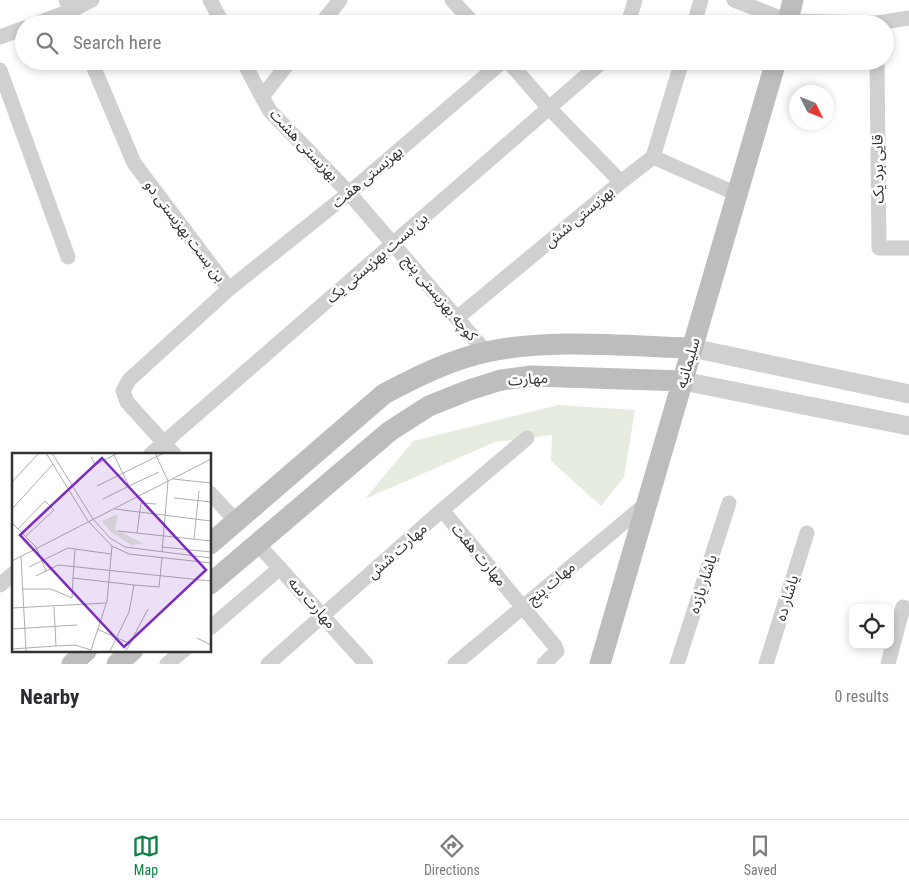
<!DOCTYPE html>
<meta charset="utf-8">
<style>
:root{--surface:#fff;--page:#f7f7f7;--text:#2b2b33;--muted:#7c7c81;--line:#e1e1e2;--accent:#0b8043}
body{margin:0;font-family:"Roboto Condensed","Noto Sans Arabic",sans-serif;background:var(--page);color:var(--text)}
.controls{position:absolute;right:15px;bottom:15px;display:grid;overflow:hidden;border-radius:10px;box-shadow:0 2px 8px #0003}
.controls button{width:45px;height:45px;display:grid;place-items:center;padding:0;border:0;border-bottom:1px solid var(--line);background:var(--surface);color:var(--text);font:25px sans-serif}
.compass{position:absolute;left:789px;top:85px;width:45px;height:45px;border-radius:50%;background:var(--surface);box-shadow:0 2px 8px #0003;rotate:133deg}
.list{margin:0;padding:0;list-style:none}
h2{display:flex;justify-content:space-between;align-items:center;height:65px;margin:0;padding:0 20px;font-size:21px}
h2 small{font-size:16px;font-weight:400;color:var(--muted)}
.icon{flex:none;width:28px;height:28px;fill:none;stroke:currentColor;stroke-width:2;stroke-linecap:round;stroke-linejoin:round}
.map{position:relative;flex:none;width:909px;height:664px;overflow:hidden}
.search{position:absolute;background:var(--surface);box-shadow:0 2px 8px #0003;left:15px;right:15px;top:15px;height:55px;display:flex;align-items:center;gap:12px;box-sizing:border-box;padding:0 18px;border-radius:28px;color:var(--muted);font-size:19px}
.sheet{height:155px;background:var(--surface)}
nav{display:flex;justify-content:space-around;align-items:center;box-sizing:border-box;height:70px;border-top:1px solid var(--line);background:var(--surface);font-size:14px;color:var(--muted)}
nav a{display:grid;justify-items:center;gap:2px}
nav .on{color:var(--accent)}
.map>svg:first-child{display:block}
.green{fill:#e6ecdf}
.lines{fill:none;stroke-linecap:round;stroke-linejoin:round}
.minor{stroke:#d0d0d0;stroke-width:15}
.tertiary{stroke:#d0d0d0;stroke-width:19}
.secondary{stroke:#bdbdbd;stroke-width:21}
.labels{text-anchor:middle;dominant-baseline:central;stroke-width:5;stroke-linejoin:round;paint-order:stroke}
.street-label{font-size:15px;fill:#333;stroke:#fff}
.inset-road{fill:none;stroke:#adadad;stroke-width:1}
.view{fill:#7b2cbf;fill-opacity:0.15;stroke:#7b2cbf;stroke-width:2.5}
.inset-edge{fill:none;stroke:#333;stroke-width:2.5}
</style>
<div class="map">
<svg width="909" height="664" viewBox="0 0 909 664">
<rect width="100%" height="100%" fill="#fff"/>
<path class="green" d="M 558,405 L 635,410 L 624,477 L 601,506 L 551,461 L 552,435 L 495,442 L 365,499 L 413,441 Z"/>
<g class="lines">
<path class="minor" d="M 66,0 L 76,24
M 210,0 L 223,24
M 452,0 L 474,24
M 734,0 L 788,21 L 877,23 L 909,18
M 35,24 L 70,11 L 92,0
M 321,24 L 340,0
M 628,24 L 635,0
M 694,24 L 701,0
M 0,37 L 24,28
M 91,61 L 134,163 L 229,289 L 129,380 L 123,391 L 127,402 L 174,454
M 243,61 L 262,97 L 270,111 L 349,193 L 486,352
M 877,61 L 879,248 L 909,248
M 0,70 L 68,257
M 262,97 L 290,61
M 653,157 L 737,194
M 621,182 L 653,157 L 682,61
M 229,289 L 349,193 L 503,61
M 457,318 L 621,182 L 549,108 L 508,61
M 151,454 L 603,61
M 210,493 L 236,521
M 442,510 L 555,646 L 557,651 L 544,664
M 257,543 L 366,664
M 0,585 L 14,573
M 210,628 L 280,568
M 167,664 L 184,650
M 268,664 L 442,510 L 527,438
M 455,664 L 647,503
M 677,664 L 729,503
M 766,664 L 807,533
M 888,664 L 903,607 L 909,609"/>
<path class="tertiary" d="M 692,348 L 909,394
M 683,381 L 909,426"/>
<path class="secondary" d="M 787,24 L 793,0
M 210,544 L 384,394 C 416,377 450,360 486,352 C 553,338 624,346 692,348
M 210,584 L 390,431 L 429,406 L 469,390 L 501,380 L 532,376 L 683,381
M 72,664 L 87,650
M 117,664 L 133,650
M 600,664 L 776,61"/>
</g>
<g class="labels">
<g class="street-label">
<text transform="translate(304 145) rotate(47)">بهزیستی هشت</text>
<text transform="translate(878 169) rotate(-91)">قایی برد یک</text>
<text transform="translate(367 177) rotate(-40)">بهزیستی هفت</text>
<text transform="translate(579 217) rotate(-40)">بهزیستی شش</text>
<text transform="translate(185 231) rotate(53)">بن بست بهزیستی دو</text>
<text transform="translate(377 258) rotate(-41)">بن بست بهزیستی یک</text>
<text transform="translate(440 298) rotate(50)">کوچه بهزیستی پنج</text>
<text transform="translate(688 363) rotate(-74)">سلیمانیه</text>
<text transform="translate(528 379) rotate(-4)">مهارت</text>
<text transform="translate(397 551) rotate(-42)">مهارت شش</text>
<text transform="translate(479 555) rotate(50)">مهارت هفت</text>
<text transform="translate(551 583) rotate(-40)">مهات پنج</text>
<text transform="translate(703 584) rotate(-72)">یاشار یازده</text>
<text transform="translate(787 598) rotate(-73)">یاشار ده</text>
<text transform="translate(312 603) rotate(48)">مهارت سه</text>
</g>
</g>
<g transform="translate(12 453)">
<rect width="199" height="199" fill="#fff"/>
<path d="M 106,61 L 103,76 L 132,91 L 119,92 L 98,78 L 90,68 Z" fill="#e6ecdf"/>
<path class="inset-road" d="M 34,0 L 76,68M 40,0 L 81,66M 101,0 L 117,33 L 147,19M 143,0 L 156,28 L 150,99M 79,4 L 83,12 L 106,0M 161,26 L 199,30M 0,29 L 27,0M 85,33 L 152,0M 162,45 L 199,49M 91,46 L 117,33M 0,56 L 41,11M 103,56 L 199,68M 81,66 L 98,85 L 113,94 L 199,105M 76,68 L 100,93 L 117,101 L 199,110M 0,70 L 6,76 L 33,48 L 42,57 L 14,83M 6,76 L 24,94 L 34,118M 106,78 L 199,88M 125,80 L 129,50 L 144,51M 182,86 L 187,38M 150,94 L 199,99M 99,101 L 63,96 L 61,125 L 122,132M 9,103 L 14,198M 0,108 L 199,6M 17,114 L 56,95 L 63,96M 24,123 L 46,112 L 199,128M 11,136 L 39,136 L 60,145 L 61,125M 42,154 L 44,193 L 63,192 L 79,197 L 95,148 L 100,93M 0,155 L 94,150M 0,176 L 65,172M 85,176 L 119,191M 185,185 L 199,192M 0,196 L 44,193M 98,198 L 117,159 L 122,132 L 147,134 L 150,105M 114,198 L 136,156"/>
<path class="view" d="M 90,5 L 194,117 L 112,194 L 8,82 Z"/>
<rect width="199" height="199" class="inset-edge"/>
</g>
</svg>
<div class="controls">
<button><svg class="icon" aria-label="locate" viewBox="0 0 24 24"><circle cx="12" cy="12" r="6"/><path d="M12 2v4M12 18v4M2 12h4M18 12h4"/></svg></button>
</div>
<svg class="compass" viewBox="-18 -18 36 36"><path d="M0-13l5 13h-10z" fill="#e53935"/><path d="M0 13l5-13h-10z" fill="#7c7c81"/></svg>
<div class="search"><svg class="icon" aria-label="search" viewBox="0 0 24 24"><circle cx="10" cy="10" r="6"/><path d="M15 15l6 6"/></svg>Search here</div>
</div>
<section class="sheet">
<h2>Nearby<small>0 results</small></h2>
<ul class="list">
</ul>
</section>
<nav>
<a class="on"><svg class="icon" aria-label="map" viewBox="0 0 24 24"><path d="M3 6l6-2 6 2 6-2v14l-6 2-6-2-6 2zM9 4v14M15 6v14"/></svg>Map</a>
<a><svg class="icon" aria-label="directions" viewBox="0 0 24 24"><path d="M12 3l9 9-9 9-9-9zM9 14v-3h6M13 9l2 2-2 2"/></svg>Directions</a>
<a><svg class="icon" aria-label="saved" viewBox="0 0 24 24"><path d="M7 4h10v16l-5-4-5 4z"/></svg>Saved</a>
</nav>
